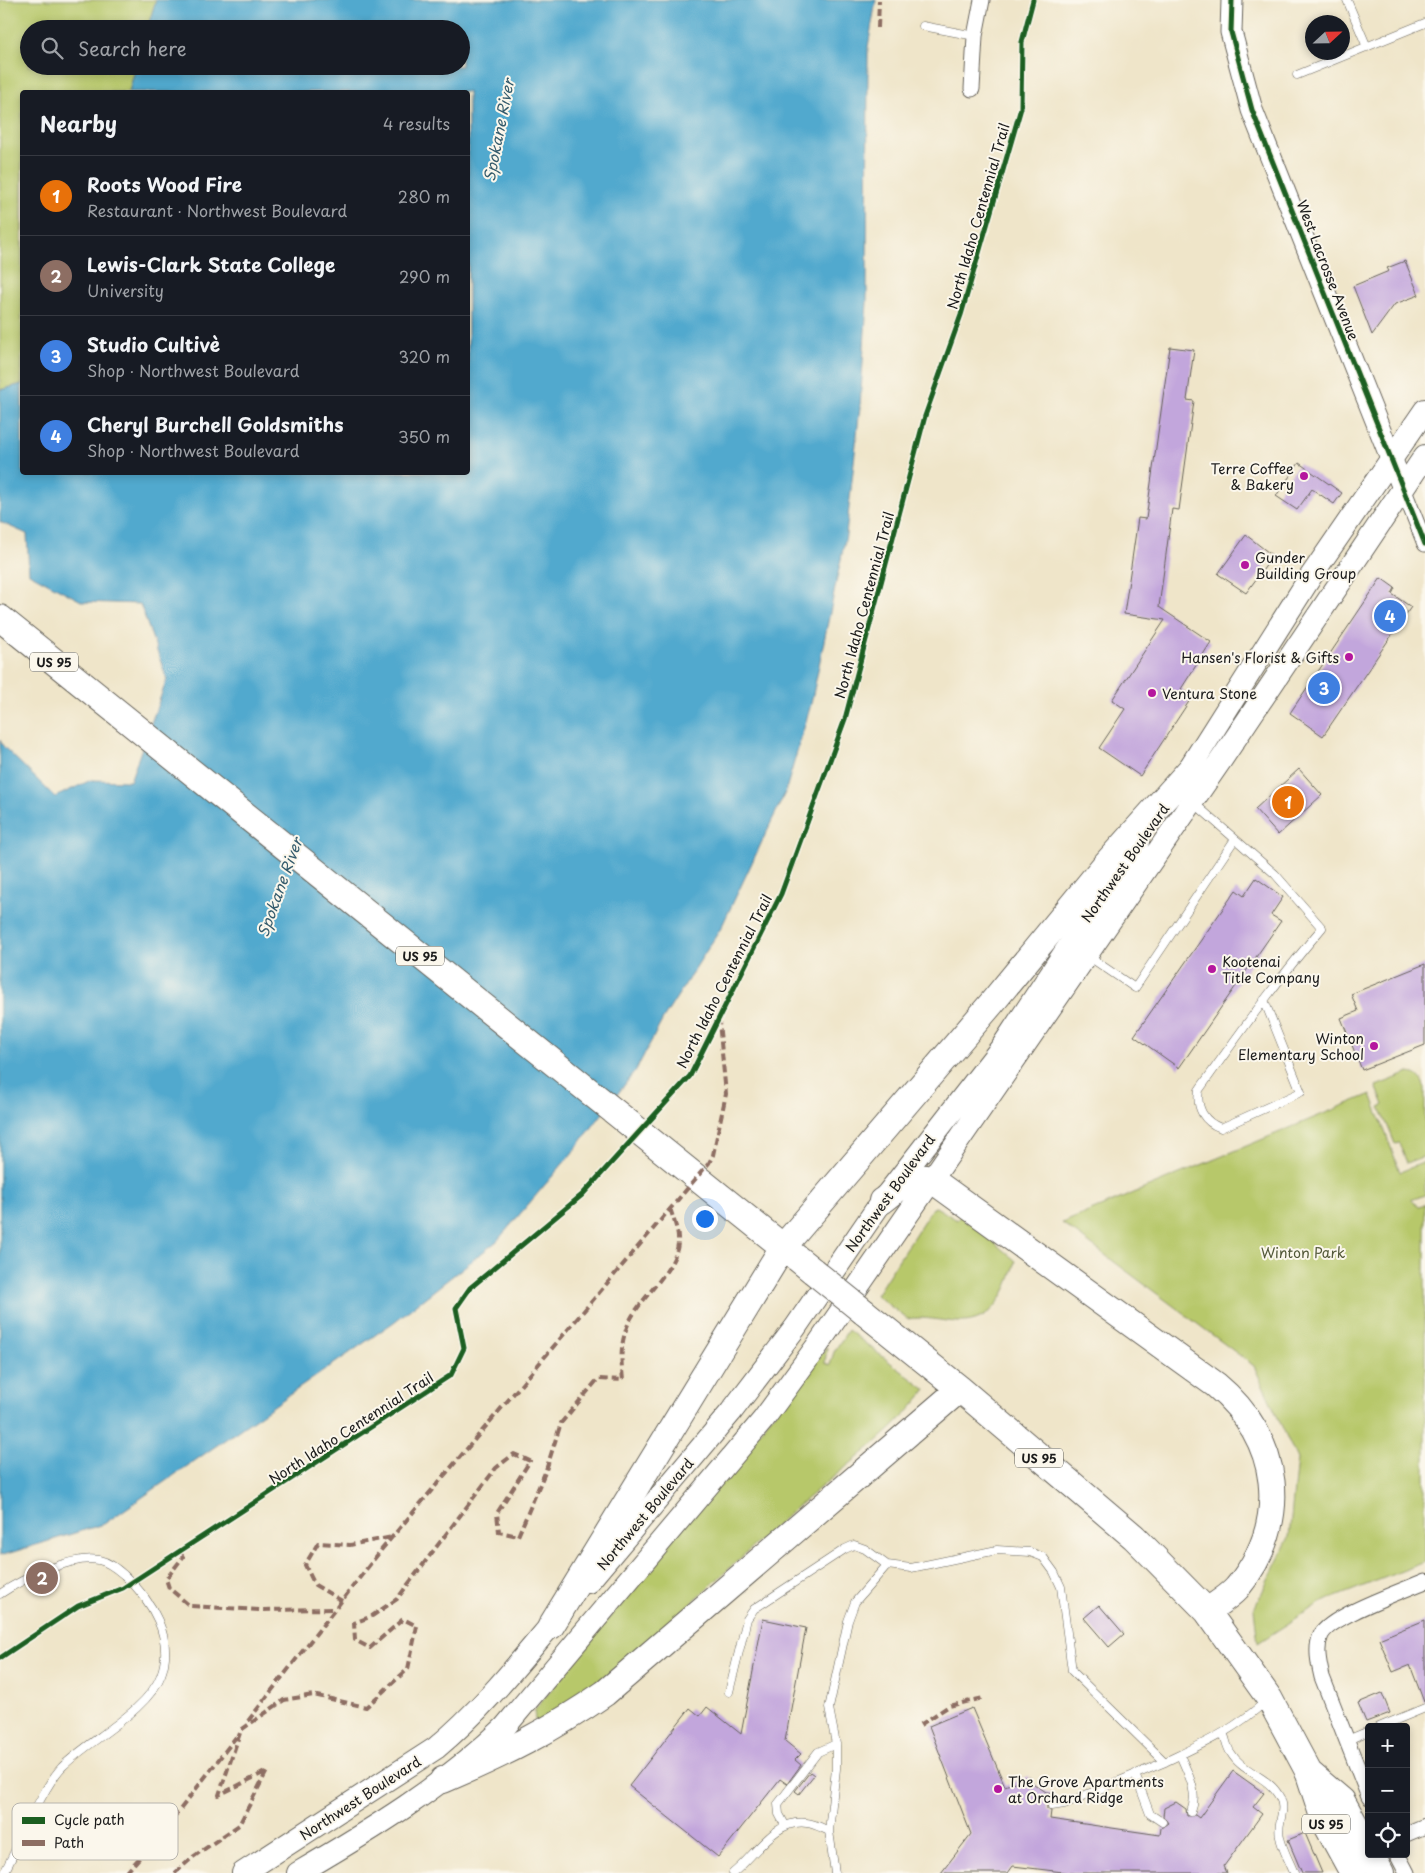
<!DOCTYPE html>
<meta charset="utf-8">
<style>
:root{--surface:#171b24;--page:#242831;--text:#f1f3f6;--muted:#9ea1a6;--line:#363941;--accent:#d690ce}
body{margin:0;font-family:"Playpen Sans",sans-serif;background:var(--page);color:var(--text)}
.controls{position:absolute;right:15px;bottom:15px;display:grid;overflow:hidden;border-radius:5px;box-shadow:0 2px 8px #0003}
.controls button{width:45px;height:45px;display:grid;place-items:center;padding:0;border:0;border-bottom:1px solid var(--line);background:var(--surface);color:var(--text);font:25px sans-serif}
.compass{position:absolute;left:1305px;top:15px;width:45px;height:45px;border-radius:50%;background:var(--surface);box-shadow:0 2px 8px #0003;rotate:68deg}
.you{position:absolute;left:704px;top:1218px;width:18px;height:18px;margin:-12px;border:4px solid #fff;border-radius:50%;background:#1a73e8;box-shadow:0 0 0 8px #1a73e833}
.badge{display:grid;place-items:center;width:32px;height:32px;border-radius:50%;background:var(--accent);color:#fff;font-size:16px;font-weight:700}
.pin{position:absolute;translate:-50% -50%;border:2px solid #fff;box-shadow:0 1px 5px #0006}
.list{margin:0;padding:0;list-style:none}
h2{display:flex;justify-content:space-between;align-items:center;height:65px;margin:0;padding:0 20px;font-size:21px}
h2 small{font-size:16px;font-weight:400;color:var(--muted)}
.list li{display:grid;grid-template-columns:32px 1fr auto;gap:15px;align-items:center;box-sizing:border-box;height:80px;padding:0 20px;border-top:1px solid var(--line)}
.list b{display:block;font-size:19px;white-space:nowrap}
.list p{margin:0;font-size:16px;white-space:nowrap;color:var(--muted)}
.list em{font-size:16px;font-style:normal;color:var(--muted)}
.icon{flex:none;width:28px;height:28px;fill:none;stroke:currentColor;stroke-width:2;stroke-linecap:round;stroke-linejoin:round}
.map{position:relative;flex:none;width:1425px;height:1873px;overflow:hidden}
.search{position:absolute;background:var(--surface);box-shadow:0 2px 8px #0003;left:20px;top:20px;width:450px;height:55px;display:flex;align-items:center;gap:12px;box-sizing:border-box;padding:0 18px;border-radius:28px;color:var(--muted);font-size:19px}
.panel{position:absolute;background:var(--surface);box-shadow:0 2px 8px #0003;left:20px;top:90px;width:450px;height:385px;border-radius:5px}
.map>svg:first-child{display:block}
.green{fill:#b7c86b;stroke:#6a7244}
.water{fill:#51a9ce;stroke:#366275}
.building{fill:#c2a6dc}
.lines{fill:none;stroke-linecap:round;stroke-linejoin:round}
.lane-casing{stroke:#666259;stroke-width:9}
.street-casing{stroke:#666259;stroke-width:17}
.secondary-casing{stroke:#666259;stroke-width:23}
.primary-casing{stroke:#666259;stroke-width:24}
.highway-casing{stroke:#666259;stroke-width:28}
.lane{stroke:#fff;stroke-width:8}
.street{stroke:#fff;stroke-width:15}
.secondary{stroke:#fff;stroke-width:21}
.primary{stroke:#fff;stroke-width:22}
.highway{stroke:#fff;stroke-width:26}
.highway-bridge-casing{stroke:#666259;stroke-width:28;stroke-linecap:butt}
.highway-bridge{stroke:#fff;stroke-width:26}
.quiet{stroke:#8d6e63;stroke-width:4;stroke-dasharray:8 4;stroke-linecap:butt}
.cycleway-casing{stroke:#fbf7ec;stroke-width:8}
.cycleway{stroke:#1b5e20;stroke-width:5}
.poi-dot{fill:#b5179e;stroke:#fbf7ec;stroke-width:2}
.labels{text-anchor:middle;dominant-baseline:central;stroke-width:4;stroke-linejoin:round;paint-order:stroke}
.shield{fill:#fbf7ec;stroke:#5f5e5a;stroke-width:1}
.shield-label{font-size:12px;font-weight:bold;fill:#1c1c1c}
.street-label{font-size:14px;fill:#1c1c1c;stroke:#fbf7ec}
.poi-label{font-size:14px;fill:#1c1c1c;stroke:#fbf7ec;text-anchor:start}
.park-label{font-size:14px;fill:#525838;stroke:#fbf7ec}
.water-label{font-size:15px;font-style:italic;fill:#345b6c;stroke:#fbf7ec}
.key{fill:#fbf7ec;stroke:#b8b5ae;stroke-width:1}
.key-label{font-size:14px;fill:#1c1c1c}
</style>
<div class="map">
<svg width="1425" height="1873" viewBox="0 0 1425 1873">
<rect width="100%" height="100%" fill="#fbf7ec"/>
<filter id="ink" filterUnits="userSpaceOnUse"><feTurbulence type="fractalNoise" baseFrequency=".02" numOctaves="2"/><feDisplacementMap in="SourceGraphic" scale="10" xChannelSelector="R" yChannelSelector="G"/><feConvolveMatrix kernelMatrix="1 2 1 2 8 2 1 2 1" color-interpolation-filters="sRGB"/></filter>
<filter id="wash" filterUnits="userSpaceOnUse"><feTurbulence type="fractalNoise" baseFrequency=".0096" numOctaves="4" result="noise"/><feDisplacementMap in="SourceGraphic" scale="20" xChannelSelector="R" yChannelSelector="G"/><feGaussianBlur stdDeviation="1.12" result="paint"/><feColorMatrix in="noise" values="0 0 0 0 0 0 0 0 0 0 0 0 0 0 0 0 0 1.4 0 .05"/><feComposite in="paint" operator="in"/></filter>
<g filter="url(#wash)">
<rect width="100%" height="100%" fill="#efe5c9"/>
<path class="green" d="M 0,0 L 156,0 L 147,29 L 29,29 L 29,66 L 136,66 L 129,92 L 22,92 L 22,384 L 0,390 Z
M 1409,1073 C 1420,1074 1421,1079 1425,1088 L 1425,1156 L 1407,1163 L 1399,1143 L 1395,1144 L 1380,1107 L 1384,1105 L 1376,1086 Z
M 1371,1094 L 1400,1172 L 1425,1162 L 1425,1195 L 1411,1200 L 1419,1206 L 1425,1204 L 1425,1562 L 1320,1603 L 1258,1643 L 1254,1609 L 1289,1537 L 1297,1459 L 1254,1366 L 1062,1223 Z
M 936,1207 L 957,1220 L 961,1215 L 1016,1261 C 1007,1291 994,1324 958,1322 C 940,1321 925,1316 907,1319 L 876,1295 L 932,1208 Z
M 848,1330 L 926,1390 C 886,1443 828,1477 780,1522 C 727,1570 677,1618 622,1663 C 593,1686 572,1706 538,1721 L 535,1720 L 534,1711 L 827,1347 L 825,1363 L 830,1365 L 834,1352 Z"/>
<path class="water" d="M 156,0 L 876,0 L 868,47 L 867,302 L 860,407 L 846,535 L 811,704 L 785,793 L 721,928 L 663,1019 L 636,1070 L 573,1152 L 497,1241 L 394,1322 L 104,1524 L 0,1556 L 0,740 L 3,746 L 55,797 L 91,780 L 130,781 L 167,679 L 140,604 L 83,602 L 29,573 L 27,534 L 0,522 L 0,390 L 22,384 L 22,472 L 468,472 L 468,92 L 129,92 L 136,66 L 461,66 L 461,29 L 147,29 Z"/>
<g id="blocks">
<path class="building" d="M 1405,261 L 1419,295 L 1395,304 L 1372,335 L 1353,286 L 1389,271 L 1387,268 Z
M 1170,347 L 1194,350 L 1187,400 L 1194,401 L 1179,510 L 1172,509 L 1159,607 L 1211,642 L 1181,689 L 1192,697 L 1140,776 L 1099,748 L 1125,709 L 1112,700 L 1165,620 L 1124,614 L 1138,518 L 1146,519 Z
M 1299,463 L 1342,493 L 1334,504 L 1312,489 L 1297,510 L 1276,496 Z
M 1246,535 L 1273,556 L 1246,593 L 1218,574 Z
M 1381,578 L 1395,588 L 1392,594 L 1411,607 L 1323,736 L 1290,713 Z
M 1299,769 L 1322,795 L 1278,835 L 1255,809 Z
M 1256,878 L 1283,897 L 1271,915 L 1281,921 L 1179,1068 L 1134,1036 L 1236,890 L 1244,896 Z
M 1425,964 L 1425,1045 L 1362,1070 L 1341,1018 L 1358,1011 L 1351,994 Z
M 1099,1605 L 1124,1634 L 1109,1647 L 1084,1618 Z
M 763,1619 L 806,1628 L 785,1741 L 801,1754 L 795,1760 L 801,1765 L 787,1784 L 780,1779 L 718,1857 L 629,1786 L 690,1708 L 700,1716 L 707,1707 L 741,1734 Z
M 1425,1620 L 1425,1702 L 1424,1702 L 1410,1665 L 1393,1672 L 1379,1639 Z
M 1382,1693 L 1390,1713 L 1366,1722 L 1358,1703 Z
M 972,1708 L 1005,1786 L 1029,1776 L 1031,1782 L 1046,1792 L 1054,1793 L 1053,1800 L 1047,1804 L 1047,1809 L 1051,1811 L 1050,1819 L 1160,1835 L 1161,1828 L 1168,1823 L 1163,1816 L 1164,1808 L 1176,1802 L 1186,1809 L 1187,1816 L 1195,1815 L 1199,1818 L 1233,1771 L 1264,1793 L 1253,1807 L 1262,1814 L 1224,1866 L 1227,1873 L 1071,1873 L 1013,1866 L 1008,1873 L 941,1873 L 971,1834 L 929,1726 Z
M 810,1772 L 814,1775 L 799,1794 L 795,1791 Z
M 1305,1833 L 1322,1873 L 1302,1873 L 1288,1840 Z"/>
</g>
</g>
<g filter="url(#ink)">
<use href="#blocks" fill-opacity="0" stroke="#666259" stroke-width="1"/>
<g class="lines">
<g class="lane-casing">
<path id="lane" d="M 1347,0 L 1367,47
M 923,26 L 975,36
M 1297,75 L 1425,23
M 1194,803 L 1275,874 L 1322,928 C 1278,979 1239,1034 1199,1090 C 1196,1108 1204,1122 1221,1128 L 1301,1092 L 1264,1000
M 1088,956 L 1135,988 L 1235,839
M 0,1594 C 22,1579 72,1555 99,1560 C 109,1562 117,1569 124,1575 C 151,1599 175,1638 161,1675 C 148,1711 89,1740 62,1767 C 42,1788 19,1845 4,1873
M 729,1692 L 747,1619 L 754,1609 L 845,1549 L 854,1545 L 865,1549 L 887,1565
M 1379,1727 L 1425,1708
M 1224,1735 C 1226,1740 1227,1748 1231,1753 C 1242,1772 1268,1776 1279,1796 C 1288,1810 1276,1822 1280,1837 C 1282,1849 1290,1862 1294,1873
M 1345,1741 L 1369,1731
M 1180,1755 C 1188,1774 1199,1792 1191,1812
M 1135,1774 L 1150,1814 L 1162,1822
M 1052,1806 L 1064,1804 L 1165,1762
M 785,1825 L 779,1814 L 778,1804 L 818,1752 L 836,1744
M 733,1873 C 755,1856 775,1818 807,1823 C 815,1824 822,1828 829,1831
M 835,1873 L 829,1831 L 836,1769 L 836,1744 L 829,1708 L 848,1621 L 855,1602 L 887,1565 L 911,1568 L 997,1550 L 1030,1552 L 1043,1557 L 1054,1572 L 1061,1587 L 1072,1671 L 1165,1762 C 1204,1743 1233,1731 1266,1701"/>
</g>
<g class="street-casing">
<path id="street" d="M 972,89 L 975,36 L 982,0
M 1403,488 L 1425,544
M 1369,1797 L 1322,1677 C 1319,1664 1315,1648 1321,1635 C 1330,1616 1403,1591 1425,1581
M 1406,1834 L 1425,1826
M 1397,1854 L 1407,1873"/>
</g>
<g class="secondary-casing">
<path id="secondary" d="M 1232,0 L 1231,32 L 1252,110 L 1403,488"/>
</g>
<g class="primary-casing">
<path id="primary" d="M 1180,783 L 1311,576 L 1425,410
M 588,1582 L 731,1412 L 795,1328 L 882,1201 L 1002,1047 L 1138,842
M 243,1873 L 436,1748 C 484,1708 522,1659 562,1612
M 298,1873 C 370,1831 444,1786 504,1728 L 763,1420 L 817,1346 L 1221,760 L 1425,456"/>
</g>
<g class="highway-casing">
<path id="highway" d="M 0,618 L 813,1271
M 882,1201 C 895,1192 914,1171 932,1180 L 1216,1385 C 1281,1439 1292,1521 1237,1588 C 1229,1597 1217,1604 1207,1611
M 864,1312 L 960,1389 L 1134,1537 L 1207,1611 L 1269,1698 L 1308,1771 L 1324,1820 L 1353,1873
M 551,1626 L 783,1247 L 991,1004 L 1104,866 L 1190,770
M 1308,1772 L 1342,1801 L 1369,1850
M 443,1780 C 502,1755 552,1730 605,1693 L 960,1389
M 1371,1854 L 1381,1873"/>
</g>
<use href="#lane" class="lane"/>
<use href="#street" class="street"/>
<use href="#secondary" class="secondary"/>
<use href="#primary" class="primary"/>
<use href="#highway" class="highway"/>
<g class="highway-bridge-casing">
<path id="highway-bridge" d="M 813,1271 L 864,1312"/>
</g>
<use href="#highway-bridge" class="highway-bridge"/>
<path class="quiet" d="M 878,28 L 879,0
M 180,1552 L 183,1557 L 166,1579 L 169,1588 L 190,1606 L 260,1610 L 335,1609
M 342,1601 L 315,1585 L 305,1565 L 318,1543 L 350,1545 L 392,1537
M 248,1721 L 382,1549 L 709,1163 L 713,1155 L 726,1094 L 719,1022
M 920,1725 L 949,1706 L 983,1698
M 126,1873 L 165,1829 L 236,1737
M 175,1873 L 193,1857 L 239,1825 L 267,1771 L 219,1795 L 241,1730 L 284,1700 L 313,1695 L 366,1707 L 408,1669 L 417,1626 L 403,1619 L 370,1648 L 355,1640 L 354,1623 L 372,1616 L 397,1599 L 496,1468 L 514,1454 L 530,1461 L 497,1513 L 499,1532 L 518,1536 L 546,1470 L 561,1423 L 598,1379 L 623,1380 C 621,1361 620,1345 627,1327 C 637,1299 677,1271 678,1242 C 679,1232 673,1218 670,1208"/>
<g class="cycleway-casing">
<path id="cycleway" d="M 1232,0 L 1231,32 L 1252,110 L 1425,544
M 0,1658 L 78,1606 L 123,1588 L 451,1375 L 464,1348 L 456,1308 L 470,1288 L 582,1195 L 690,1076 L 781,894 L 845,719 L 925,416 L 961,315 L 1021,108 L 1022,42 L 1033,0"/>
</g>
<use href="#cycleway" class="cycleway"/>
</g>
</g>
<g class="poi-dot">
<circle cx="1304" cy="476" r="5"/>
<circle cx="1245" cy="565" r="5"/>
<circle cx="1349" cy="657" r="5"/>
<circle cx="1152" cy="693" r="5"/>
<circle cx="1212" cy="969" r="5"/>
<circle cx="1374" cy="1046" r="5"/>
<circle cx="998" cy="1789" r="5"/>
</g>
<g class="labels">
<g class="shield">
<rect x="30" y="652.5" width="48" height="19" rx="4"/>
<rect x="396" y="946.5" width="48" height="19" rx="4"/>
<rect x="1015" y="1448.5" width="48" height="19" rx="4"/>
<rect x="1302" y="1814.5" width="48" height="19" rx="4"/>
</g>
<g class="shield-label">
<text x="54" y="662">US 95</text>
<text x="420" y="956">US 95</text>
<text x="1039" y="1458">US 95</text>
<text x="1326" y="1824">US 95</text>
</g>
<g class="street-label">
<text transform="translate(978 216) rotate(-74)">North Idaho Centennial Trail</text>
<text transform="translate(1328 270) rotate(69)">West Lacrosse Avenue</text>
<text transform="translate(864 605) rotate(-75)">North Idaho Centennial Trail</text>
<text transform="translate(1125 863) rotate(-55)">Northwest Boulevard</text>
<text transform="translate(724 981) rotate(-63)">North Idaho Centennial Trail</text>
<text transform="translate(890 1193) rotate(-54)">Northwest Boulevard</text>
<text transform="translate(351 1428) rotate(-33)">North Idaho Centennial Trail</text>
<text transform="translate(645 1514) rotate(-50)">Northwest Boulevard</text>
<text transform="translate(360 1798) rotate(-33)">Northwest Boulevard</text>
</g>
<g class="poi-label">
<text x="1294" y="468" text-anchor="end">Terre Coffee<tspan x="1294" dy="16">&amp; Bakery</tspan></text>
<text x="1255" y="557">Gunder<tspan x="1255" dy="16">Building Group</tspan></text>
<text x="1339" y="657" text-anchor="end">Hansen's Florist &amp; Gifts</text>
<text x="1162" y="693">Ventura Stone</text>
<text x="1222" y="961">Kootenai<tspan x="1222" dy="16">Title Company</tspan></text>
<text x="1364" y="1038" text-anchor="end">Winton<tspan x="1364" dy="16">Elementary School</tspan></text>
<text x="1008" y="1781">The Grove Apartments<tspan x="1008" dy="16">at Orchard Ridge</tspan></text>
</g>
<g class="park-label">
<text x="1303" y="1252">Winton Park</text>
</g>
<g class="water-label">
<text transform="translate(498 130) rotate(-79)">Spokane River</text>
<text transform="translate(279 887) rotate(-70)">Spokane River</text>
</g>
</g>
<rect x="12" y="1803" width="166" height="57" rx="8" class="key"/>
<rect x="22" y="1817" width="23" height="7" fill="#1b5e20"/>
<rect x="22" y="1840" width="23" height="6" fill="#8d6e63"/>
<g class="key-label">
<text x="54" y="1825">Cycle path</text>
<text x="54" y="1848">Path</text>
</g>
</svg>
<div class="controls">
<button>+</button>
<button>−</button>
<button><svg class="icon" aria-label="locate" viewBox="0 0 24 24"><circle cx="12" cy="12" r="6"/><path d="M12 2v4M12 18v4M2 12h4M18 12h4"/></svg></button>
</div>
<svg class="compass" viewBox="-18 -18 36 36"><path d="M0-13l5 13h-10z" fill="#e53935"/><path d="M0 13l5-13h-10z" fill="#9ea1a6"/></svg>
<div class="you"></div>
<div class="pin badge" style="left:1288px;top:802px;background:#e8710a">1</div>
<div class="pin badge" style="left:42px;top:1578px;background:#8d6e63">2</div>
<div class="pin badge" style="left:1324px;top:688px;background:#3f7fe0">3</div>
<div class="pin badge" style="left:1390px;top:616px;background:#3f7fe0">4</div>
<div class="search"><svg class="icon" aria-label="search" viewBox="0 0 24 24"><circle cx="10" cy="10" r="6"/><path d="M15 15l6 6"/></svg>Search here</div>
<section class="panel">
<h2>Nearby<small>4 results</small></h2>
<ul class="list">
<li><span class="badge" style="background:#e8710a">1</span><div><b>Roots Wood Fire</b><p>Restaurant · Northwest Boulevard</p></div><em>280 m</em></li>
<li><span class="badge" style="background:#8d6e63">2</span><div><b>Lewis-Clark State College</b><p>University</p></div><em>290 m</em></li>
<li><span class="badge" style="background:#3f7fe0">3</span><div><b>Studio Cultivè</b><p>Shop · Northwest Boulevard</p></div><em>320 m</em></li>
<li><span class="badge" style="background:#3f7fe0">4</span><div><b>Cheryl Burchell Goldsmiths</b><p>Shop · Northwest Boulevard</p></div><em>350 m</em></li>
</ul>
</section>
</div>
